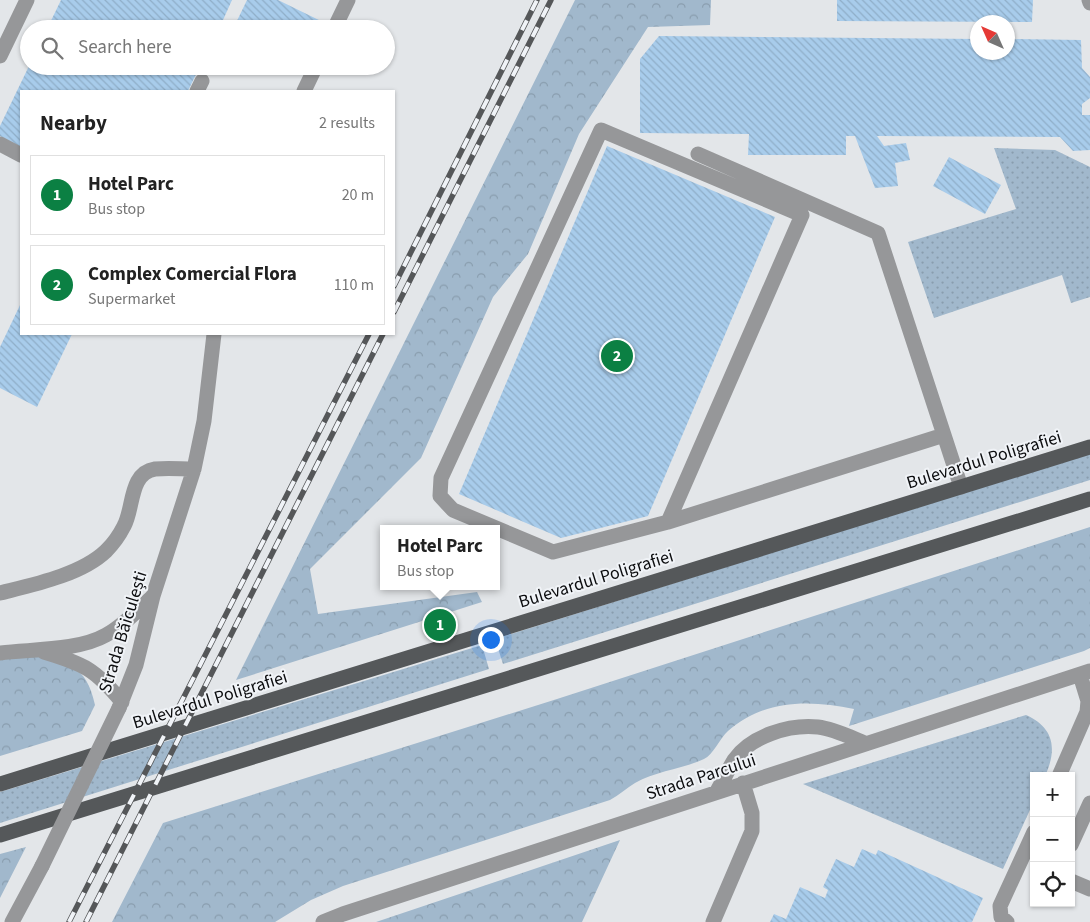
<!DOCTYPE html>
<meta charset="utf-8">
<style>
:root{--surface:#fff;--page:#f2f2f2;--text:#222;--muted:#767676;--line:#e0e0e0;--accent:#0b8043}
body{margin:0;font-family:"Source Sans 3",sans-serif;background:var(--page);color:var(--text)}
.controls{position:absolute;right:15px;bottom:15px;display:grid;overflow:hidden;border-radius:0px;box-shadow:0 1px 4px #0004}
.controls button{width:45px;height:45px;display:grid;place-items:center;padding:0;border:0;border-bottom:1px solid var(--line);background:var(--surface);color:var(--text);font:25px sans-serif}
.compass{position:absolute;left:970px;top:15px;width:45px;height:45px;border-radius:50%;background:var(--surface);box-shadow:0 1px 4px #0004;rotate:315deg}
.you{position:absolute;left:490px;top:639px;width:18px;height:18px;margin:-12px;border:4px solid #fff;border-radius:50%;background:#1a73e8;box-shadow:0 0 0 8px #1a73e833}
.badge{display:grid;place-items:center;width:32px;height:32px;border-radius:50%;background:var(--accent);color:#fff;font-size:16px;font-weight:700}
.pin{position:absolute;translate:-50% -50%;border:2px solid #fff;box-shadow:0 1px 5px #0006}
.popup{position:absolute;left:380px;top:525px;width:120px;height:65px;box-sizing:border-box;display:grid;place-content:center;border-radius:0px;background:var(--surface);filter:drop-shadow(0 1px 4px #0005);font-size:16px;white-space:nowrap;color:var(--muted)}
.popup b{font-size:19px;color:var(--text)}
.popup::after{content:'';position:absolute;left:50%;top:100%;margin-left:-10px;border:10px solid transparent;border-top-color:var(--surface)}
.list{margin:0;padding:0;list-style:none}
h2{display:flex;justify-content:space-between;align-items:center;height:65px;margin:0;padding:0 20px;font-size:21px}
h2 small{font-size:16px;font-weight:400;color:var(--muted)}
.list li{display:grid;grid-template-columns:32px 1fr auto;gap:15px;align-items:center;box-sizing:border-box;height:80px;margin:0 10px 10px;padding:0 10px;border:1px solid var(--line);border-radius:0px}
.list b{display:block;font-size:19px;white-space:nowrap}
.list p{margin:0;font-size:16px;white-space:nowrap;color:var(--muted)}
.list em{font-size:16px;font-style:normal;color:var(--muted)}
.icon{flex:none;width:28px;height:28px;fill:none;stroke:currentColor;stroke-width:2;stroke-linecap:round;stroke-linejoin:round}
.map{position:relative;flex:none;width:1090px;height:922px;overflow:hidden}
.search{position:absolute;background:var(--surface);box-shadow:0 1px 4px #0004;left:20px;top:20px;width:375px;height:55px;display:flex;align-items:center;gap:12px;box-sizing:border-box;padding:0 18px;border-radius:28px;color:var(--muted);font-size:19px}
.panel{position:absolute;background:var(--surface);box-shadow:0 1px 4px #0004;left:20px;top:90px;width:375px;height:245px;border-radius:0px}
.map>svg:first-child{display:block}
.grass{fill:url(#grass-dots)}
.forest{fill:url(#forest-crowns)}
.building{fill:url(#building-back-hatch)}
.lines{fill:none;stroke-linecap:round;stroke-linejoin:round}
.minor{stroke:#969799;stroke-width:15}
.major{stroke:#55585a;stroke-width:15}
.rail-casing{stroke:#555759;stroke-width:5.5}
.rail{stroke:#f0f3f7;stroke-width:4;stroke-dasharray:11;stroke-linecap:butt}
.minor-bridge{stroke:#969799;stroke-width:15}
.labels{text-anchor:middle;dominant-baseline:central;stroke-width:4;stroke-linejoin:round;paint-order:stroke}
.street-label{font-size:18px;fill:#0c0d0f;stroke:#f0f3f7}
</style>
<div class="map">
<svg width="1090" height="922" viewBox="0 0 1090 922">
<defs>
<pattern id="grass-dots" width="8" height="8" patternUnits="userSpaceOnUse" patternTransform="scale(1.25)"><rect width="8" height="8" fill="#a1b8cc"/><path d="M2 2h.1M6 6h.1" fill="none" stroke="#899dae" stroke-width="1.8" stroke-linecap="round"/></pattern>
<pattern id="forest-crowns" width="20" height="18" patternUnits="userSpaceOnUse" patternTransform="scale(1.25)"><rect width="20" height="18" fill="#a1b8cc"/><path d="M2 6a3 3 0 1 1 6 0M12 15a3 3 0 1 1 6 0" fill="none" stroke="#899dae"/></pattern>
<pattern id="building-back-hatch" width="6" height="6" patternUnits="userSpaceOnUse" patternTransform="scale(1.25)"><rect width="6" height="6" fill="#a8cceb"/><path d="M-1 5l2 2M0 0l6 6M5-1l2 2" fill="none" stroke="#8faec8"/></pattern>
</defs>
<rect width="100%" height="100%" fill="#e3e6e9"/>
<path class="grass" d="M 994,148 L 1055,150 L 1090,167 L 1090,297 L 1071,303 L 1062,275 L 934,318 L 908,242 L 1016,209 Z
M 1090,453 L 1090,480 L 503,664 L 495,639 Z
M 482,645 L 489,669 L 0,823 L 0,792 Z
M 1026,715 C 1055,728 1057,750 1045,776 L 1034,776 L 1034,801 L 1003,869 L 803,784 Z"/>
<path class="forest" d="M 575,0 L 711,0 L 710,25 L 648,27 L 579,134 L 528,254 L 493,297 L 421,458 L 310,569 L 318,614 L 477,592 L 482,602 L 236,680 Z
M 1090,527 L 1090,648 L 1084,651 L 849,726 L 854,709 C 810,700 764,699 728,731 C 720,738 713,755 704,759 C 682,769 656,771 635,783 C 627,788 619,795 610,800 L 343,886 L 311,900 L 275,922 L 112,922 L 163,823 L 557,699 Z
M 32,655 C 68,665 86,663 95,705 L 82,731 L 0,756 L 0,660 Z
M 620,840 L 582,922 L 376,922 Z
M 26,847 L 0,898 L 0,854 Z"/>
<path class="building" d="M 61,0 L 232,0 L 219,29 L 47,29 Z
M 247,0 L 278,0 L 325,23 L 322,29 L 236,29 L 234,27 Z
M 837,0 L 1033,0 L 1032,22 L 837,21 Z
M 659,36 L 978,39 L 978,52 L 1008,52 L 1008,39 L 1081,40 L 1082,68 L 1090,77 L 1090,98 L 1082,104 L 1082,115 L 1090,115 L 1090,150 L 1073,151 L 1060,137 L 877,136 L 884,146 L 906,143 L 910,160 L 895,163 L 898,186 L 875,188 L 855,136 L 846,136 L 846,155 L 748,155 L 749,134 L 640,133 L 640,59 Z
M 29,66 L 200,66 L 188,91 L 21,91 L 21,147 L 0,136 L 0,126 Z
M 607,146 L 775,217 L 648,516 L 561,538 L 459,494 Z
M 949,157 L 1001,185 L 985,214 L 933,186 Z
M 21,303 L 21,334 L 72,334 L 37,407 L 0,388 L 0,347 Z
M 862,849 L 876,855 L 878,850 L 983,898 L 972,922 L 770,922 L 774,914 L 786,919 L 800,887 L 825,898 L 828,890 L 823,887 L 836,859 L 854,867 Z"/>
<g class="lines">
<path class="minor" d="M 1089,0 L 1090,3
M 334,29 L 348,0
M 0,56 L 27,0
M 197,91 L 202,81
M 304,91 L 316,66
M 0,144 L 21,155
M 698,154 L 878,233 L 961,487
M 668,522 L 553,552 L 453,510 L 440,496 L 441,478 L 601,130 L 802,215 L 668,522 L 944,435
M 0,593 C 32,585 81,575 106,551 C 112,545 120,534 124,526 C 134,508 129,473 155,469 C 168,468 181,469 194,469
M 44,652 C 84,664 95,669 122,702
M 0,653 C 31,649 78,651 106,635 C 124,625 139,609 153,596
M 119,708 L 136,665 L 153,596 L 194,469 L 204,421 L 214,334
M 1059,776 L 1087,712 L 1088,701 L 1080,675
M 717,791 C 723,781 728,770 734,760 C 751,736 789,724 818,727 C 834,729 850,737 865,743
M 1071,845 L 1090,803
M 1071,881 L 1090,889
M 12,922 L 42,866
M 323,922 L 343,914 L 1090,671
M 713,922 L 752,831 L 752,813 L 743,783
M 1007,922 L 1001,917 L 1000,906 L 1034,832"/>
<path class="major" d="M 0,784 L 1090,447
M 0,835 L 1090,499"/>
<g class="rail-casing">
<path id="rail" d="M 394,286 L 537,0
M 394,312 L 551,0
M 69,922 L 369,334
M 86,922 L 383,334"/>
</g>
<use href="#rail" class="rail"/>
<path class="minor-bridge" d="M 42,866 L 119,708"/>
</g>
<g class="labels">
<g class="street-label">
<text transform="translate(984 460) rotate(-17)">Bulevardul Poligrafiei</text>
<text transform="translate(596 579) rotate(-17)">Bulevardul Poligrafiei</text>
<text transform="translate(123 632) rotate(-73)">Strada Băiculești</text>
<text transform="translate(210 700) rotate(-17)">Bulevardul Poligrafiei</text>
<text transform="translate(701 777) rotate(-18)">Strada Parcului</text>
</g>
</g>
</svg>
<div class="controls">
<button>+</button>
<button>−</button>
<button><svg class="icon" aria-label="locate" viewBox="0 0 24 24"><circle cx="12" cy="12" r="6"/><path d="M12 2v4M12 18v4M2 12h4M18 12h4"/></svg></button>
</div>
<svg class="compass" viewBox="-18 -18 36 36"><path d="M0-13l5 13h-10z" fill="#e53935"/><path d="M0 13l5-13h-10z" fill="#767676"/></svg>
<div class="you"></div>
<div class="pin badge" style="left:440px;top:625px">1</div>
<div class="popup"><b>Hotel Parc</b>Bus stop</div>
<div class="pin badge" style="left:617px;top:356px">2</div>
<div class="search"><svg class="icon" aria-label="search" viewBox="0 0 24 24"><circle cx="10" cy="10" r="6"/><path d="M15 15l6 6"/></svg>Search here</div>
<section class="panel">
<h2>Nearby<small>2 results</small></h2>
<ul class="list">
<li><span class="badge">1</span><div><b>Hotel Parc</b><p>Bus stop</p></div><em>20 m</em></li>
<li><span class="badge">2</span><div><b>Complex Comercial Flora</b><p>Supermarket</p></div><em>110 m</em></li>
</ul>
</section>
</div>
